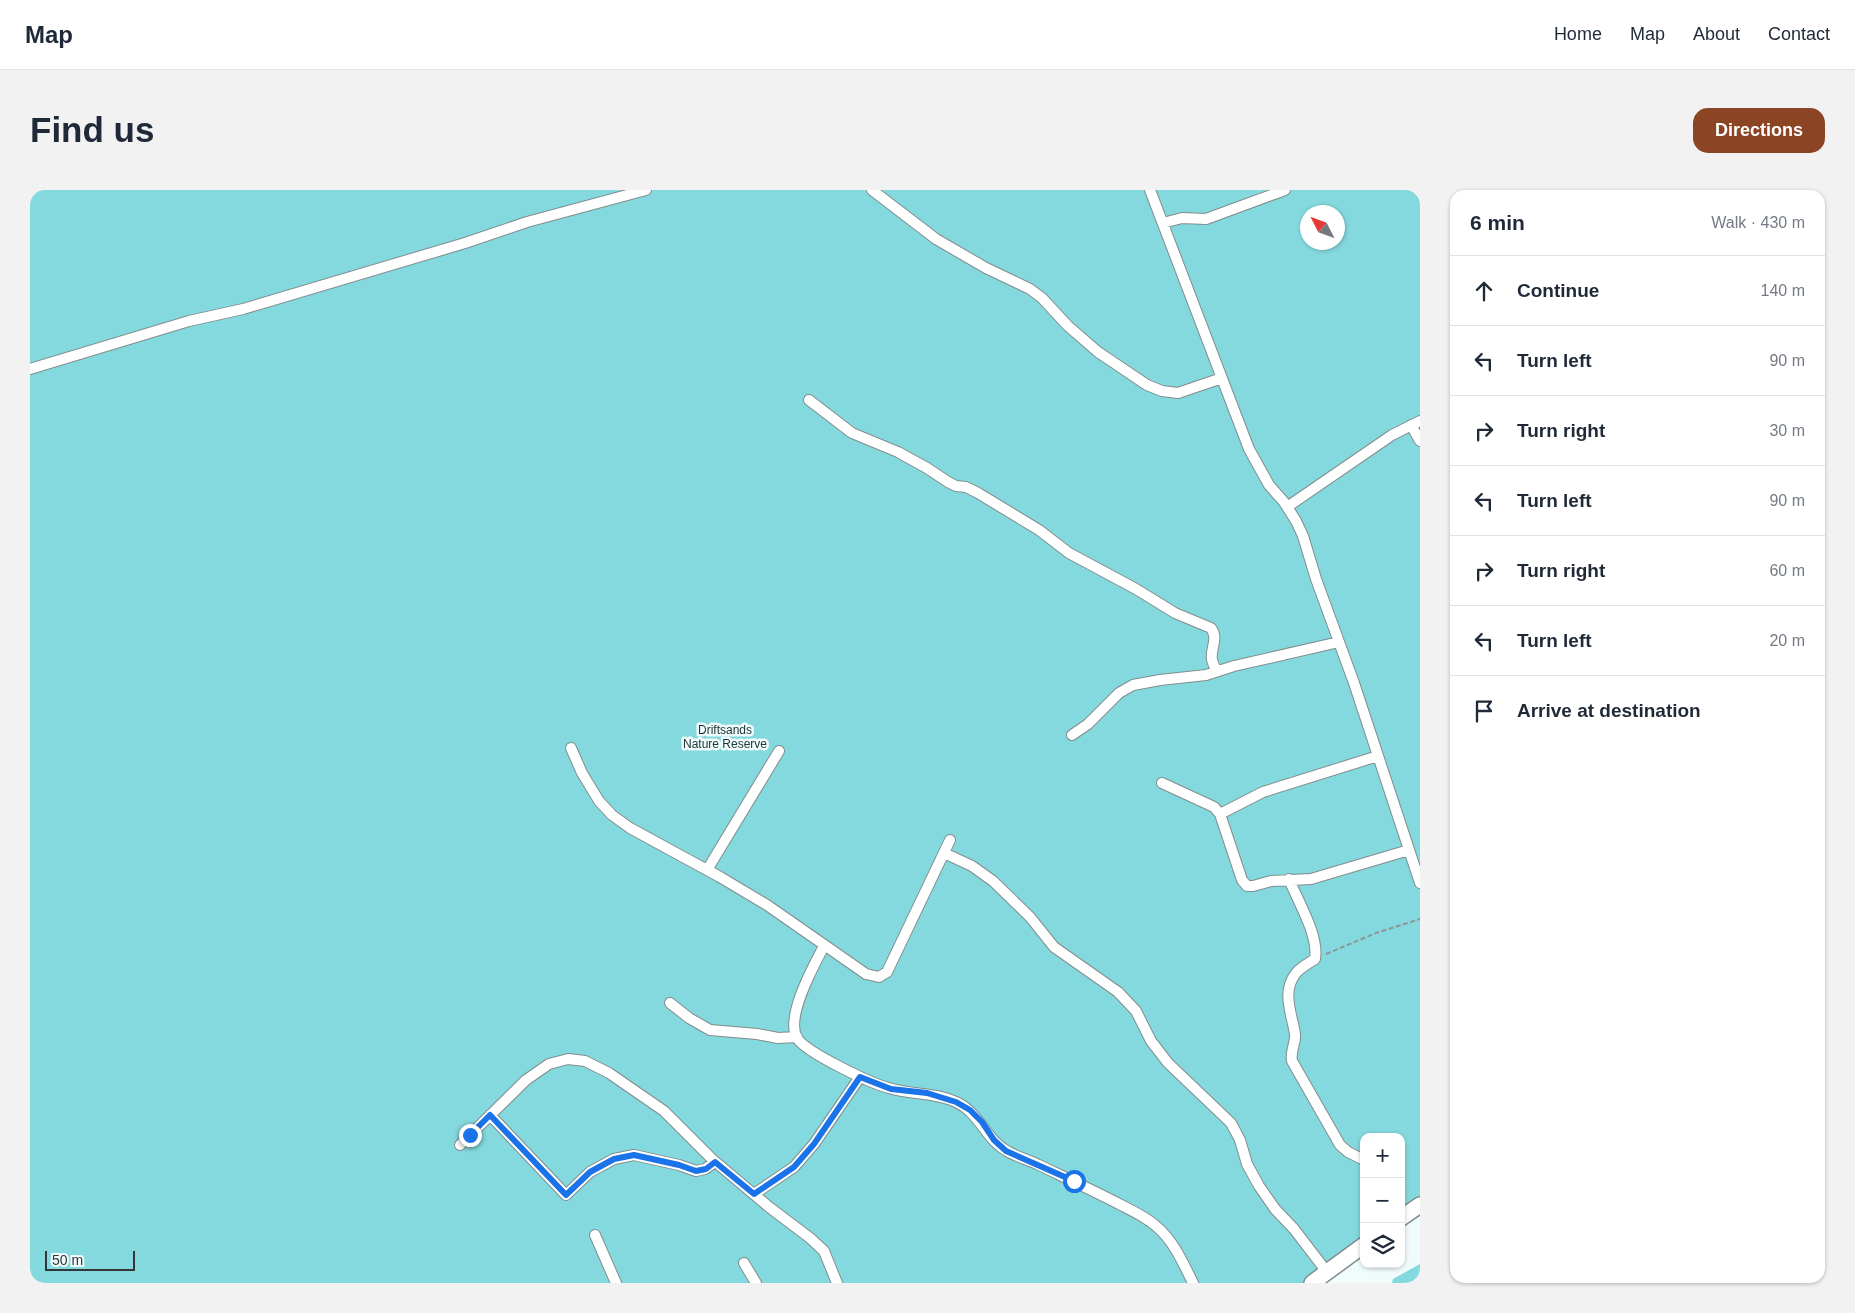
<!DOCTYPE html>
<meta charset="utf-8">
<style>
:root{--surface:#fff;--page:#f2f2f3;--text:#1f2937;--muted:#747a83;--line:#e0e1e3;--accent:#8c4524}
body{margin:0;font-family:Helvetica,sans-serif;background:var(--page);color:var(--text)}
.controls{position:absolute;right:15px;bottom:15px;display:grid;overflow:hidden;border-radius:10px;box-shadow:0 1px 4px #0004}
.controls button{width:45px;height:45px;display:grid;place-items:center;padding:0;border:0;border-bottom:1px solid var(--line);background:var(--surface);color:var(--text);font:25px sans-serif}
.compass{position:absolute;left:1270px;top:15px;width:45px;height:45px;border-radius:50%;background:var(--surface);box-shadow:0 1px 4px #0004;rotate:312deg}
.scale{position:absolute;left:15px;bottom:12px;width:90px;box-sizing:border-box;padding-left:5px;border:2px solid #323636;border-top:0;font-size:14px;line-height:18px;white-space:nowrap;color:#323636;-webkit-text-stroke:4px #f0fcfc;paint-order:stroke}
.stop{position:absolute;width:15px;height:15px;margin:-11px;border:4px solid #1a73e8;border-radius:50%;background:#fff}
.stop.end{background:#1a73e8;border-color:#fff;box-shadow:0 1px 5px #0008}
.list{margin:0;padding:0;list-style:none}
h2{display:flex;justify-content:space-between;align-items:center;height:65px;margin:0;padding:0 20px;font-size:21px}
h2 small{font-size:16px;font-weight:400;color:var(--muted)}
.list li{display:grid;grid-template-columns:32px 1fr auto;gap:15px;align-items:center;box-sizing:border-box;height:70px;padding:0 20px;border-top:1px solid var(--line)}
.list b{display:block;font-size:19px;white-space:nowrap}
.list em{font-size:16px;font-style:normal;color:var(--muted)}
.icon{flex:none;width:28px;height:28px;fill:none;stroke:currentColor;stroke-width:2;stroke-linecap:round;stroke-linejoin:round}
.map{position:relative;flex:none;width:1390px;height:1093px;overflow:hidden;border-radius:15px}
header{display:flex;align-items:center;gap:30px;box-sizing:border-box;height:70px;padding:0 25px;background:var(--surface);border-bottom:1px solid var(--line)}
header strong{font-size:24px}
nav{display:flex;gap:28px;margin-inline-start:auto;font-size:18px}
.intro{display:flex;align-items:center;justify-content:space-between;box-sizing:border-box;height:120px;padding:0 30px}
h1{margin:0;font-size:35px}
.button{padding:12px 22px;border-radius:15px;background:var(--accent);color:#fff;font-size:18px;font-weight:700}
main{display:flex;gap:30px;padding:0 30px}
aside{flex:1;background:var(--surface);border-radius:15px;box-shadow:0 1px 4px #0004}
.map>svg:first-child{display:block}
.green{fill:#84d9de;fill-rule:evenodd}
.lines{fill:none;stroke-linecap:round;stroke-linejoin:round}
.street-casing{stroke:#828d8d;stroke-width:12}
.primary-casing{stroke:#828d8d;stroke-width:18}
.path{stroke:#8d9595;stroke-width:2;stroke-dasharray:5 2.5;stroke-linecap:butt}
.street{stroke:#fff;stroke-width:10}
.primary{stroke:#fff;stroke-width:15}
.route{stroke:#1a73e8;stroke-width:6}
.labels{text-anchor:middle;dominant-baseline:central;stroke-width:5;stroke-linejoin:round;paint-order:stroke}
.park-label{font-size:12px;fill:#203839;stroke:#f0fcfc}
</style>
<header>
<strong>Map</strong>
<nav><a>Home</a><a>Map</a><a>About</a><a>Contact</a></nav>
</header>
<div class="intro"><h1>Find us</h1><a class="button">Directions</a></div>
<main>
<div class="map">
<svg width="1390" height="1093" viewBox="0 0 1390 1093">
<rect width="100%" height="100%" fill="#f0fcfc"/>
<path class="green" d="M 0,0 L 1390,0 L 1390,1018 L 1371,1031 L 1371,947 L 1334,947 L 1334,1057 L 1283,1093 L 0,1093 ZM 1278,22 L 1308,22 L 1308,52 L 1278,52 Z
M 1390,1074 L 1390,1093 L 1362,1093 L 1363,1089 Z"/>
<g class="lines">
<g class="street-casing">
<path id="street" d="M 842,0 L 906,49 L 956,78 L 1000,99 L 1012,108 L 1038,136 L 1068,162 L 1117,195 L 1132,201 L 1148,203 L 1192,188
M 1120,0 L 1219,259 L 1239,295 L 1254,312 L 1266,331 L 1273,346 L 1286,389 L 1324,493 L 1390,693
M 1133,33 L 1152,28 L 1176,29 L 1255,0
M 0,179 L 159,131 L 213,119 L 435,53 L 497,32 L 616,0
M 779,210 L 822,243 L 868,262 L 897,278 L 918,292 L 926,296 L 936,297 L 948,303 L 1009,340 L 1039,363 L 1106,399 L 1145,423 L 1181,438 C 1189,449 1180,458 1182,470 C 1183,474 1185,478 1187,481
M 1381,235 L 1390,251
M 1257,317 L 1362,245 L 1390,231
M 1042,545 L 1058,534 L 1089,503 L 1103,495 L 1130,490 L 1176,485 L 1204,476 L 1309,452
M 541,558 L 552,583 L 569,611 L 582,625 L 600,638 L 690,687 L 737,715 L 836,784 L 849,787 L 857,782 L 920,650
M 1132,593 L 1184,617 L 1190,624 L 1212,690 L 1217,696 L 1223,696 L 1241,691 L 1281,689 L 1379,660
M 1190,624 L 1233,602 L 1348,566
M 914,663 L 942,676 L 963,691 L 1000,727 L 1024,757 L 1088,802 L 1106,821 L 1121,851 L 1138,873 L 1201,933 L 1210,950 L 1217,974 L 1229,996 L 1245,1019 L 1264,1039 L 1297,1082
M 677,680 L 749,561
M 1259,689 C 1268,712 1289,745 1285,769 C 1279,773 1270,778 1266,783 C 1251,802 1262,824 1265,844 C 1266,853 1260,861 1262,871 L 1310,955 L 1318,962 L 1334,970
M 794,756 C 784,775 755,827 767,848 C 775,862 842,894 859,898 C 881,905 905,902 926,912 C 950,923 956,950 977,961 C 987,967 999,970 1009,975 C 1036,988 1064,1001 1091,1015 C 1103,1021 1116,1027 1126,1036 C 1144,1051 1153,1073 1163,1093
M 640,813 L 659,828 L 680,840 L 727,844 L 748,848 L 767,847
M 460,925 L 536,1005 L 560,982 L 584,969 L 604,965 L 649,975 L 666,981 L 675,979 L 685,972
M 430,955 L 496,890 L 519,874 L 538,869 L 555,871 L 579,883 L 634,921 L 682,969 L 739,1017 L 780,1048 L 794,1061 L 807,1093
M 724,1004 L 764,977 L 784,954 L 830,887
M 565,1045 L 586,1093
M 714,1073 L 726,1093"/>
</g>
<g class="primary-casing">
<path id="primary" d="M 1371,1028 L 1390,1015
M 1282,1093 L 1334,1055"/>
</g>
<path class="path" d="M 1296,764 L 1346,743 L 1390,729"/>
<use href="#street" class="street"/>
<use href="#primary" class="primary"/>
</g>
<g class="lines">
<path class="route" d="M 440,945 L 460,925 L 536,1005 L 560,982 L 584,969 L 604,965 L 649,975 L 666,981 L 676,979 L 685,972 L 724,1004 L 764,977 L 784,954 L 830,887 L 861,899 L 897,903 L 926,912 L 940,920 L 952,932 L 964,950 L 976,961 L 1044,991"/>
</g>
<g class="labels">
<g class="park-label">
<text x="695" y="540">Driftsands<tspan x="695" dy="14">Nature Reserve</tspan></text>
</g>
</g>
</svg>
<div class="controls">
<button>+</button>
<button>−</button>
<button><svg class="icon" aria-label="layers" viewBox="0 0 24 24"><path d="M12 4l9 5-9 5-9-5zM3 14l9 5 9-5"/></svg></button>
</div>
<svg class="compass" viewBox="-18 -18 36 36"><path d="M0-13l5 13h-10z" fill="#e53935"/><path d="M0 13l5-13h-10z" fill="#747a83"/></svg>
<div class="scale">50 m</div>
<div class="stop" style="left:1044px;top:991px"></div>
<div class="stop end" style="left:440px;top:945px"></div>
</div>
<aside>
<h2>6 min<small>Walk · 430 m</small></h2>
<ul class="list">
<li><svg class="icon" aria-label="ahead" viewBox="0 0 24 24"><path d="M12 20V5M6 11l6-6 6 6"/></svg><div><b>Continue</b></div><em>140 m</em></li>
<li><svg class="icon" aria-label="left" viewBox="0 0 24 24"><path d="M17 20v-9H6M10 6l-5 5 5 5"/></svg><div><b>Turn left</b></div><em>90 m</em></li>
<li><svg class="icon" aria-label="right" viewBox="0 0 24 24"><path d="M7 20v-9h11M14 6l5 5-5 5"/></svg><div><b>Turn right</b></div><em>30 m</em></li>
<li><svg class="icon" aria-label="left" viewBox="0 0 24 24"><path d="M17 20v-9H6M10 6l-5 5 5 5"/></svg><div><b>Turn left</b></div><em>90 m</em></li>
<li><svg class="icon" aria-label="right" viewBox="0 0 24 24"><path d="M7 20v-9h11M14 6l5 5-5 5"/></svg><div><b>Turn right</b></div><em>60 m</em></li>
<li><svg class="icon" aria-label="left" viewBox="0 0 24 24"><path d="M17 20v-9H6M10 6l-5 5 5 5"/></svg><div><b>Turn left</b></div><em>20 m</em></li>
<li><svg class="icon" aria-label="arrive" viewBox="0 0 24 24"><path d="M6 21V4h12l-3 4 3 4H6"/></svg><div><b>Arrive at destination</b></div></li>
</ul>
</aside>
</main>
